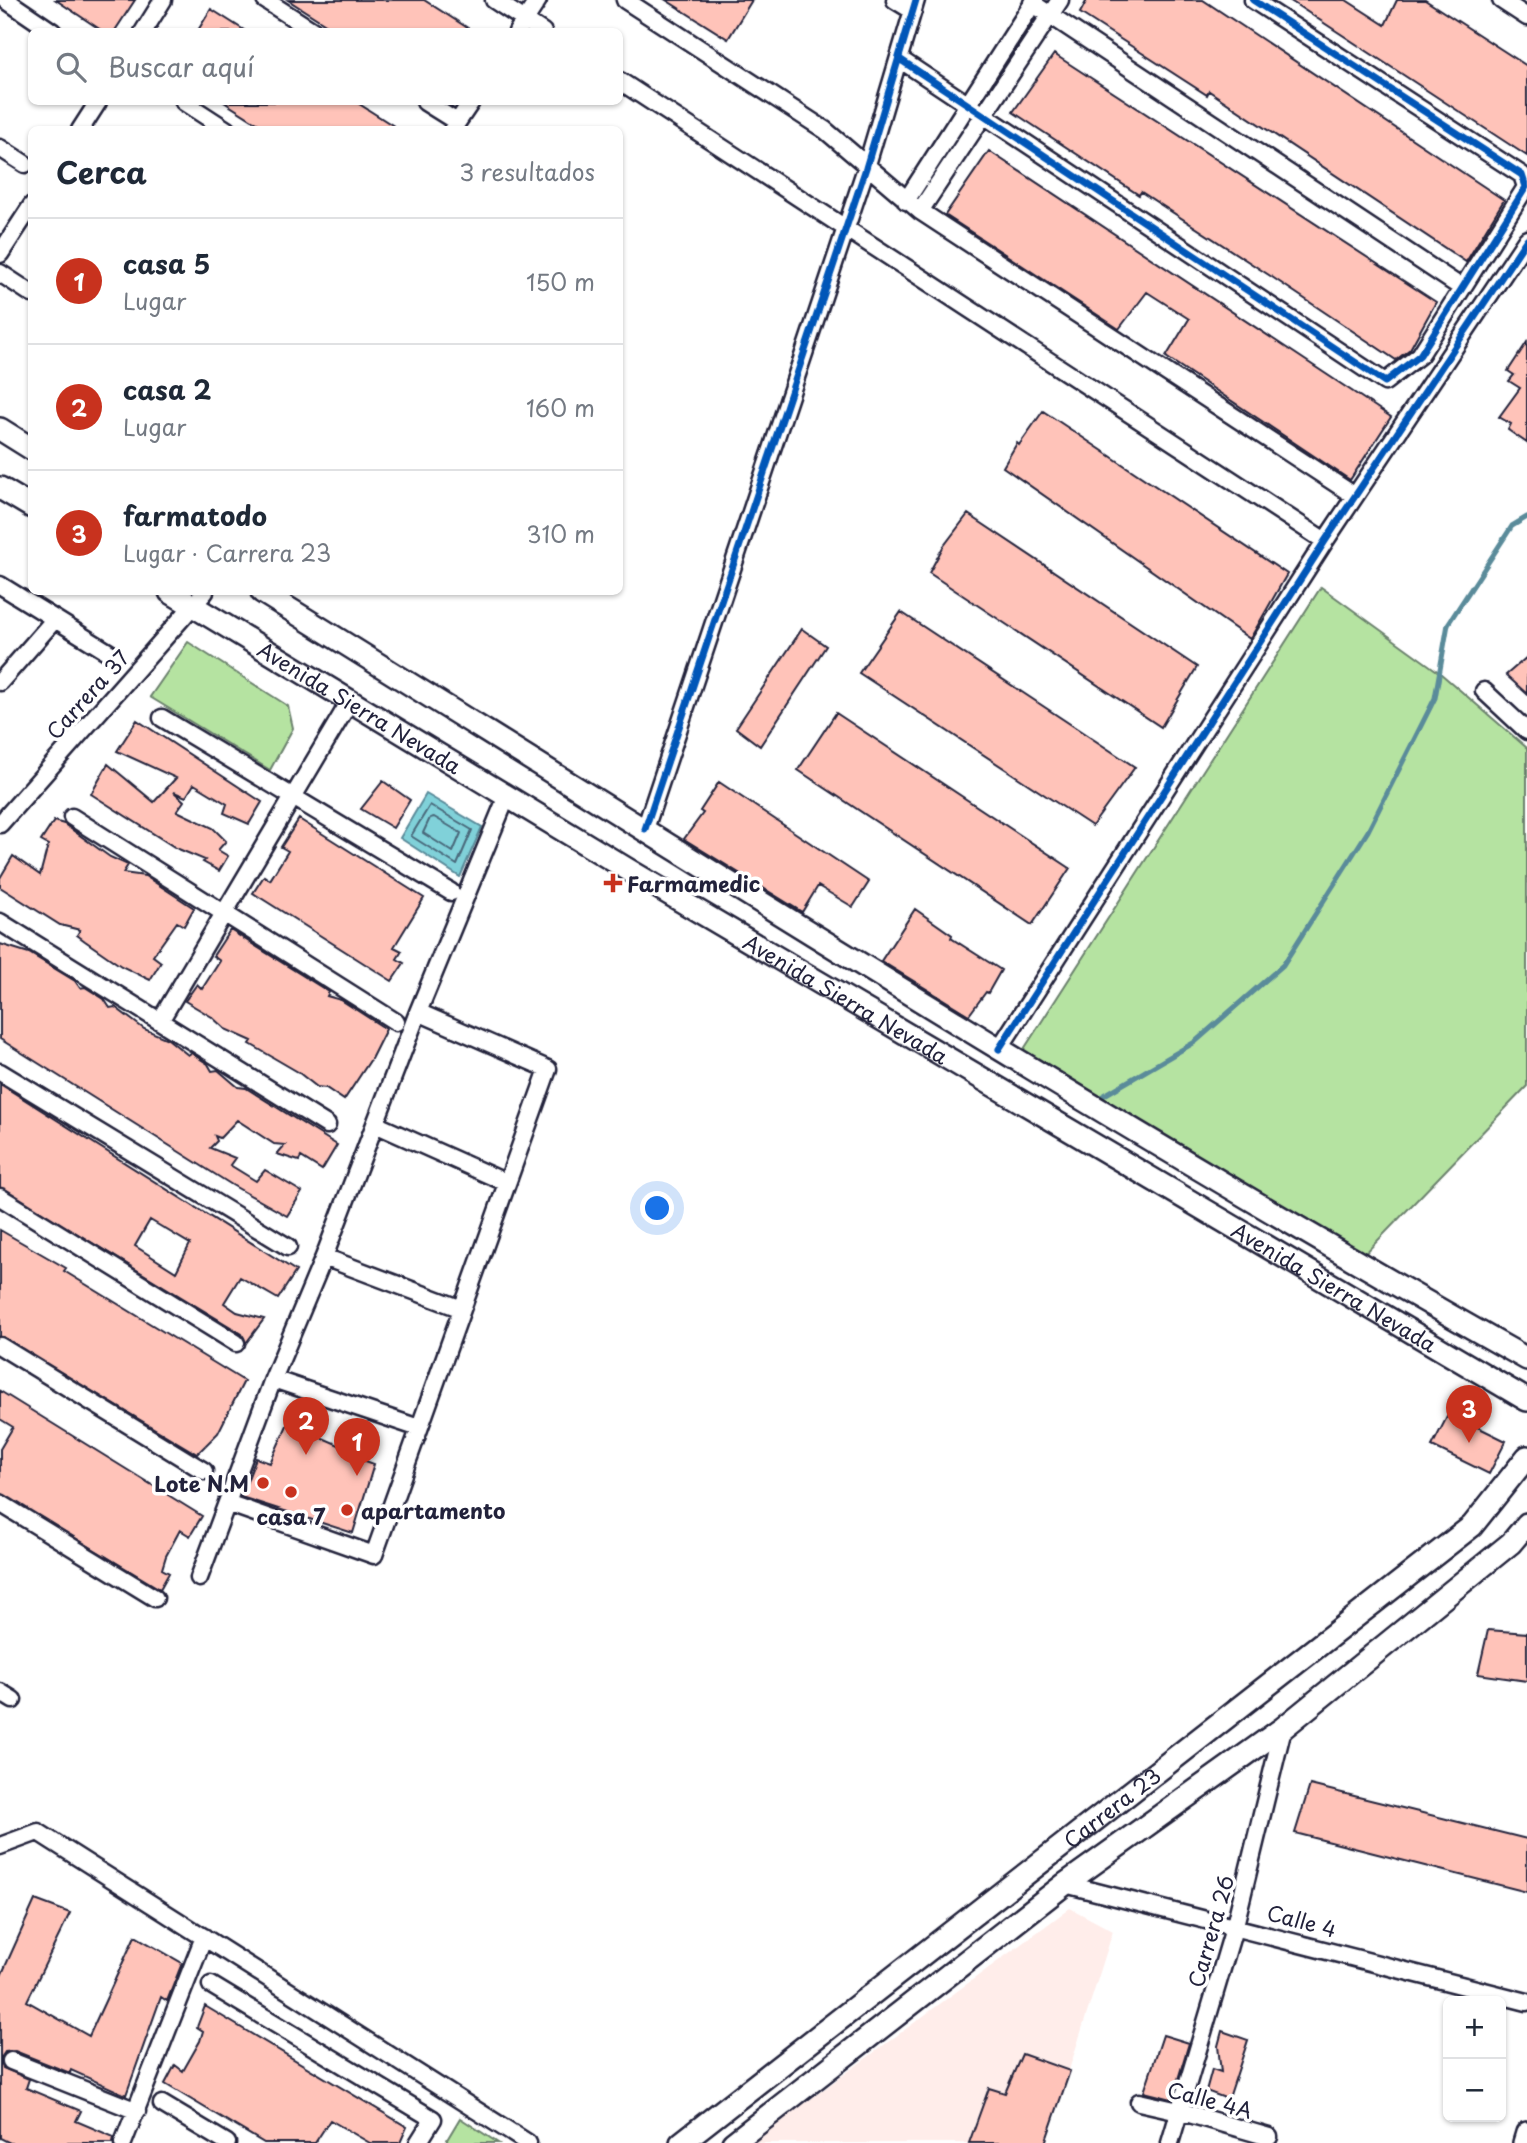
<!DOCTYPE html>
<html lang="es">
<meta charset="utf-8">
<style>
:root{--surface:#fff;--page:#f6f6f7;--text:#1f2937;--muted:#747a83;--line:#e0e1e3;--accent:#c8321e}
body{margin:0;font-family:"Playpen Sans",sans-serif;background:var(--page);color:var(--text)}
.controls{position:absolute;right:21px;bottom:21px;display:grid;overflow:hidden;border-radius:10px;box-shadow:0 2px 5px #0004}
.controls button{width:63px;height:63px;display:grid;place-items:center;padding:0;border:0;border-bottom:2px solid var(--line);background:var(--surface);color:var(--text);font:35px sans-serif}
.you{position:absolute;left:658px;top:1209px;width:24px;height:24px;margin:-18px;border:5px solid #fff;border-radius:50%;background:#1a73e8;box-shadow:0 0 0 10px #1a73e833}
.badge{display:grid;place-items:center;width:46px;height:46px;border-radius:50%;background:var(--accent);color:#fff;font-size:23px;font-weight:700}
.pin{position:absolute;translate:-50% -58px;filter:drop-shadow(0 2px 4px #0008)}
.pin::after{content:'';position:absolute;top:37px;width:24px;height:21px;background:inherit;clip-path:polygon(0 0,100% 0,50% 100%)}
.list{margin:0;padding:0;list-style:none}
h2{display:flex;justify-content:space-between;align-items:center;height:91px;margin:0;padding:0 28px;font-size:30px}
h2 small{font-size:23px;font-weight:400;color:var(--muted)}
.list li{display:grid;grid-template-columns:46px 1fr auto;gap:21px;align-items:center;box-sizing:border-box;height:126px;padding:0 28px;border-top:2px solid var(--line)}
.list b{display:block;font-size:26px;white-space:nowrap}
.list p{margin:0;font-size:23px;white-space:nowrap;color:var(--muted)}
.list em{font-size:23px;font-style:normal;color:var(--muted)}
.icon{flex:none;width:38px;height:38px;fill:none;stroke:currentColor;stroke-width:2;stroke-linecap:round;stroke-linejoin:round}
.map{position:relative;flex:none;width:1527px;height:2143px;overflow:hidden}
.search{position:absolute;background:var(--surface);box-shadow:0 2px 5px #0004;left:28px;top:28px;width:595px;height:77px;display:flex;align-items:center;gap:18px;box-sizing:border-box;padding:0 24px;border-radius:10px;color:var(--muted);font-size:26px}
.panel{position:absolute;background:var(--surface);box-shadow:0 2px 5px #0004;left:28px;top:126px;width:595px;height:469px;border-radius:10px}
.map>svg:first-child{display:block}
.built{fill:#ffedea}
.green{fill:#b5e3a1;stroke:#6c826e;stroke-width:2}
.water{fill:#80d1d9;stroke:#5a8b9a;stroke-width:2}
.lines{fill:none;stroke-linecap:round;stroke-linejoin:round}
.shore{stroke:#48687a;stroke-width:2}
.stream{stroke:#5a8b9a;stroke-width:5}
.building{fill:#ffc3b9;stroke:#22223b;stroke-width:2;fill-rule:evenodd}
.street-casing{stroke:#22223b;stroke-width:21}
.secondary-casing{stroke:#22223b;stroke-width:26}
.street{stroke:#fff;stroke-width:16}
.secondary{stroke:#fff;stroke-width:21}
.cycleway-casing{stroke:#fff;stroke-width:11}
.cycleway{stroke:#0057b8;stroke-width:7}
.poi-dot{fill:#c8321e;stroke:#fff;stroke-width:2.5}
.labels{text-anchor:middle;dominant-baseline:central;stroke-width:7;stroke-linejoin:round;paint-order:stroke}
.street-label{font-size:21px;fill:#22223b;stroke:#fff}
.poi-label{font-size:21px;font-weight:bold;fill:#22223b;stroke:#fff;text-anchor:start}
</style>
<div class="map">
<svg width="1527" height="2143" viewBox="0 0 1527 2143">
<rect width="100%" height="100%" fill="#fff"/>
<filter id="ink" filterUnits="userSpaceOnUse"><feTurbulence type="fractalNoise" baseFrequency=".0143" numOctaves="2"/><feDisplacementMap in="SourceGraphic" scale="14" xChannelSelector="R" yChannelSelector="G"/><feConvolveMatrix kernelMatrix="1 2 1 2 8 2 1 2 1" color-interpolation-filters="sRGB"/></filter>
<g filter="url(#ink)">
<path class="built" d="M 1070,1908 L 1113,1931 L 1046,2143 L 751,2143 Z"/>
<path class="green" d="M 1321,587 L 1440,673 L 1527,748 L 1527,1086 L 1357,1262 L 1017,1060 Z
M 188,642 L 288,706 L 293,728 L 270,770 L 150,697 Z
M 460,2118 L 498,2143 L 445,2143 Z"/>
<path class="water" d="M 426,794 L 482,827 L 460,877 L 400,838 Z"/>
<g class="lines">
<path class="shore" d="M 430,805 L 472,830 L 457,865 L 411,836 Z
M 434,817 L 461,833 L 453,852 L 423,833 L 430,818 Z"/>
<path class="stream" d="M 1096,1100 L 1195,1042 L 1283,965 L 1368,831 L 1435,698 L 1448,624 L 1512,526 L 1527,517"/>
</g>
<path class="building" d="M 56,0 L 135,0 L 114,32 L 104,32 Z
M 288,0 L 424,0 L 474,32 L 338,32 Z
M 666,0 L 752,0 L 728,39 Z
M 1087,0 L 1203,0 L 1504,200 L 1466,262 L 1209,91 L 1207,95 L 1080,13 Z
M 1289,0 L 1346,0 L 1385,25 L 1397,0 L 1425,0 L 1527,66 L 1527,156 Z
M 211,9 L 247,32 L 197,32 Z
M 1054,54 L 1436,302 L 1410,349 L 1396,360 L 1272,277 L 1141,192 L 1139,195 L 1013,112 Z
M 224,102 L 356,102 L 400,130 L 268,130 Z
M 989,151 L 1391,417 L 1350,480 L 1166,357 L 1189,319 L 1147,292 L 1119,329 L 945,215 Z
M 1527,342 L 1527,443 L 1508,430 L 1511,424 L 1499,417 L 1520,388 L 1509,381 L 1514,375 L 1508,371 Z
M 1043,411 L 1287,574 L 1250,639 L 1003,467 L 1017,443 L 1019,445 Z
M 968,514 L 1197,667 L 1161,727 L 929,573 L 943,547 Z
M 901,612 L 1135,767 L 1092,826 L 859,673 Z
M 802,629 L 826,646 L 760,746 L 736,728 Z
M 1527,657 L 1527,694 L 1506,675 Z
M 836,713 L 1070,868 L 1032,925 L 798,770 Z
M 137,720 L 262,802 L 249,824 L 224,813 L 227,804 L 194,784 L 186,797 L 174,792 L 184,801 L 177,811 L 213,828 L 226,841 L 218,850 L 228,856 L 219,871 L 203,862 L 205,860 L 176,848 L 91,794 L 108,764 L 154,802 L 176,778 L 117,751 Z
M 383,781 L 410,800 L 393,828 L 361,809 Z
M 719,782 L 869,882 L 853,907 L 818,886 L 802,912 L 684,839 L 703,813 L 700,811 Z
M 299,819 L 424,898 L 394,947 L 402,951 L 397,959 L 404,963 L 392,981 L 253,893 L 264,876 L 270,880 L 288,851 L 281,847 Z
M 54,821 L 64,824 L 110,857 L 128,865 L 123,873 L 145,876 L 194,908 L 184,926 L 177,922 L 153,956 L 161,962 L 150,980 L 121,966 L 85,941 L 77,935 L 80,930 L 60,925 L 0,887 L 0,878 L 13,856 L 40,875 L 48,845 L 41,841 Z
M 915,909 L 952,935 L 951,938 L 1001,970 L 988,993 L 986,992 L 969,1015 L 881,961 Z
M 230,930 L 329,992 L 327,996 L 341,1000 L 386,1029 L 371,1059 L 344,1100 L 326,1088 L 317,1087 L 298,1072 L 250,1044 L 252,1041 L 225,1029 L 212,1017 L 185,1001 L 197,984 L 202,989 L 220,961 L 213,956 Z
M 0,944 L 29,953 L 75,981 L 80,988 L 85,987 L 104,999 L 110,1008 L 115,1007 L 144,1029 L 168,1039 L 188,1055 L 191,1053 L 208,1064 L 212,1071 L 218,1070 L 238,1087 L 246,1088 L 337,1145 L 322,1170 L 301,1157 L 299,1161 L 277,1154 L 285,1145 L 274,1144 L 237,1120 L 220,1138 L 215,1136 L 217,1141 L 210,1148 L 235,1158 L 230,1165 L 256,1181 L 265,1170 L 302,1192 L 287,1216 L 232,1185 L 0,1039 Z
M 0,1084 L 296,1271 L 278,1299 L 240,1277 L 224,1303 L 237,1312 L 264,1319 L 246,1343 L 242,1334 L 0,1187 ZM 150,1220 L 190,1244 L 176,1272 L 135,1246 Z
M 0,1230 L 66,1268 L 64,1271 L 244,1381 L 218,1433 L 197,1454 L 0,1336 Z
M 0,1391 L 202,1516 L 190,1536 L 180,1530 L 166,1556 L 162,1569 L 169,1573 L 160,1589 L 0,1493 L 0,1449 L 13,1427 L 0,1419 Z
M 1449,1413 L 1506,1441 L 1489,1474 L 1432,1446 Z
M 288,1423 L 353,1451 L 352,1456 L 374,1464 L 353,1533 L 241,1497 L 256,1458 L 270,1463 Z
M 1488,1630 L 1527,1633 L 1527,1681 L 1478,1674 Z
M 1310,1785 L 1527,1839 L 1527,1892 L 1295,1833 Z
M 35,1900 L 70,1913 L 27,2001 L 89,2036 L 135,1936 L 182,1963 L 167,2001 L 161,1997 L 126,2095 L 71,2070 L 70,2073 L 15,2051 L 5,2052 L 1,2058 L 3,2068 L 29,2079 L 26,2088 L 81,2111 L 76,2121 L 114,2137 L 113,2143 L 10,2143 L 0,2138 L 0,1978 Z
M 205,2006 L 407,2127 L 400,2143 L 370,2143 L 330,2120 L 315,2143 L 264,2143 L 165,2084 L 175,2065 L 183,2071 L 200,2041 L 203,2031 L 197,2027 Z
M 1222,2031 L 1248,2040 L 1226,2107 L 1225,2098 L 1206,2091 L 1212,2069 L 1221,2072 L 1218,2046 Z
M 1163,2035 L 1189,2043 L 1172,2099 L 1144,2092 Z
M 1022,2054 L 1070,2071 L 1045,2143 L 969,2143 L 989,2088 L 1005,2093 Z"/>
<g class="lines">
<g class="street-casing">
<path id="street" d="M 6,0 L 53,32
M 265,0 L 315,32
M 494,0 L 543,32
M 625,0 L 825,130 L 920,211 L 1355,496
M 895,0 L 913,11
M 1501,0 L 1527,17
M 1032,3 L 1462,288
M 143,32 L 163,0
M 517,32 L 538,0
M 901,60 L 1385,382 L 1420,355 L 1526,187 L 1522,175 L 1253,0
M 620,81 L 1325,541
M 184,102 L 227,130
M 425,102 L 457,122
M 80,130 L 98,102
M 452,130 L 471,102
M 0,148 L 25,164
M 906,201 L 1035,0
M 920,211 L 1060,0
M 0,254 L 32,205
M 0,273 L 32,294
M 0,585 L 113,655
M 0,682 L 55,619
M 1484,691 L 1527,731
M 162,718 L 451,892
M 72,817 L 396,1022
M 0,824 L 205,592
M 645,829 L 866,168 L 916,0
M 0,922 L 327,1125
M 160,1021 L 350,701
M 999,1049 L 1325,541 L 1527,239
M 0,1072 L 288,1247
M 375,1124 L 507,1183
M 0,1197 L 236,1343
M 324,1257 L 462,1309
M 0,1346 L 204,1471
M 273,1379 L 419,1428
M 0,1503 L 155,1598
M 227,1503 L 374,1555 L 548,1069 L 418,1012
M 199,1578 L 273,1379 L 324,1257 L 418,1012 L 507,796
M 0,1692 L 13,1700
M 0,1846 L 38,1832 L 528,2143
M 1065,1884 L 1527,2002
M 211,1985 L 433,2119 L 418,2143
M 11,2061 L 137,2111
M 1139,2102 L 1179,2111 L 1269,2137
M 162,2104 L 227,2143
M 123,2143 L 204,1937
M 1170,2143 L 1235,1925 L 1283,1728"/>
</g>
<g class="secondary-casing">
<g id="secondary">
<path d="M 0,429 L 32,449"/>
<path d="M 0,488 L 32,507"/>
<path id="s1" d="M 170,592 L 632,872 L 1527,1400"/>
<path d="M 262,592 C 681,852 1097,1117 1527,1359"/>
<path id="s2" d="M 681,2143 L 1472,1526 L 1527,1457"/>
<path d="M 733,2143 L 1065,1884 L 1283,1728 L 1511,1543 L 1527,1524"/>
<path d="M 1524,2143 L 1527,2133"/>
</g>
</g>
<use href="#street" class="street"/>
<use href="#secondary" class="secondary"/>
<g class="cycleway-casing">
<path id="cycleway" d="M 901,60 L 1385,382 L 1420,355 L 1526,187 L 1522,175 L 1253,0
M 645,829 L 866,168 L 916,0
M 999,1049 L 1325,541 L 1527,239"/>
</g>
<use href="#cycleway" class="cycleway"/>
</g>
</g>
<g class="poi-dot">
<path d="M609.5 872.5h7v7h7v7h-7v7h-7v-7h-7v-7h7z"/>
<circle cx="263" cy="1483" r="7"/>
<circle cx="291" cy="1492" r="7"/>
<circle cx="347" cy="1510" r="7"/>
</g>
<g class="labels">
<g class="street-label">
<text transform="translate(87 694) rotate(-48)">Carrera 37</text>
<text stroke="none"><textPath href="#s1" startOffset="222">Avenida Sierra Nevada</textPath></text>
<text stroke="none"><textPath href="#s1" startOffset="789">Avenida Sierra Nevada</textPath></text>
<text stroke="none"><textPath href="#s1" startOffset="1356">Avenida Sierra Nevada</textPath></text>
<text stroke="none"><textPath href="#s2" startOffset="546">Carrera 23</textPath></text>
<text transform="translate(1302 1920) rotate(15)">Calle 4</text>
<text transform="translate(1210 1931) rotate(-74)">Carrera 26</text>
<text transform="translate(1210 2099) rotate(15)">Calle 4A</text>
</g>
<g class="poi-label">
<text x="627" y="883">Farmamedic</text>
<text x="249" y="1483" text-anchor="end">Lote N.M</text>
<text x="361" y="1510">apartamento</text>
<text x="291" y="1516" text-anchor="middle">casa 7</text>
</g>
</g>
</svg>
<div class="controls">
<button>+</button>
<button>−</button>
</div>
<div class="you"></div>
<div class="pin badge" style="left:357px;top:1476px">1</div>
<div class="pin badge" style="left:306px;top:1455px">2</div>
<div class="pin badge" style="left:1469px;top:1443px">3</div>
<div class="search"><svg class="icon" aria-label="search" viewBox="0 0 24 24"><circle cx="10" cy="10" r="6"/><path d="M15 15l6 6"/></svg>Buscar aquí</div>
<section class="panel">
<h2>Cerca<small>3 resultados</small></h2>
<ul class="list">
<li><span class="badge">1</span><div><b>casa 5</b><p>Lugar</p></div><em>150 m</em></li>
<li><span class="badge">2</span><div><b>casa 2</b><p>Lugar</p></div><em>160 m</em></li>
<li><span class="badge">3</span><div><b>farmatodo</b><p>Lugar · Carrera 23</p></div><em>310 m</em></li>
</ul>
</section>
</div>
